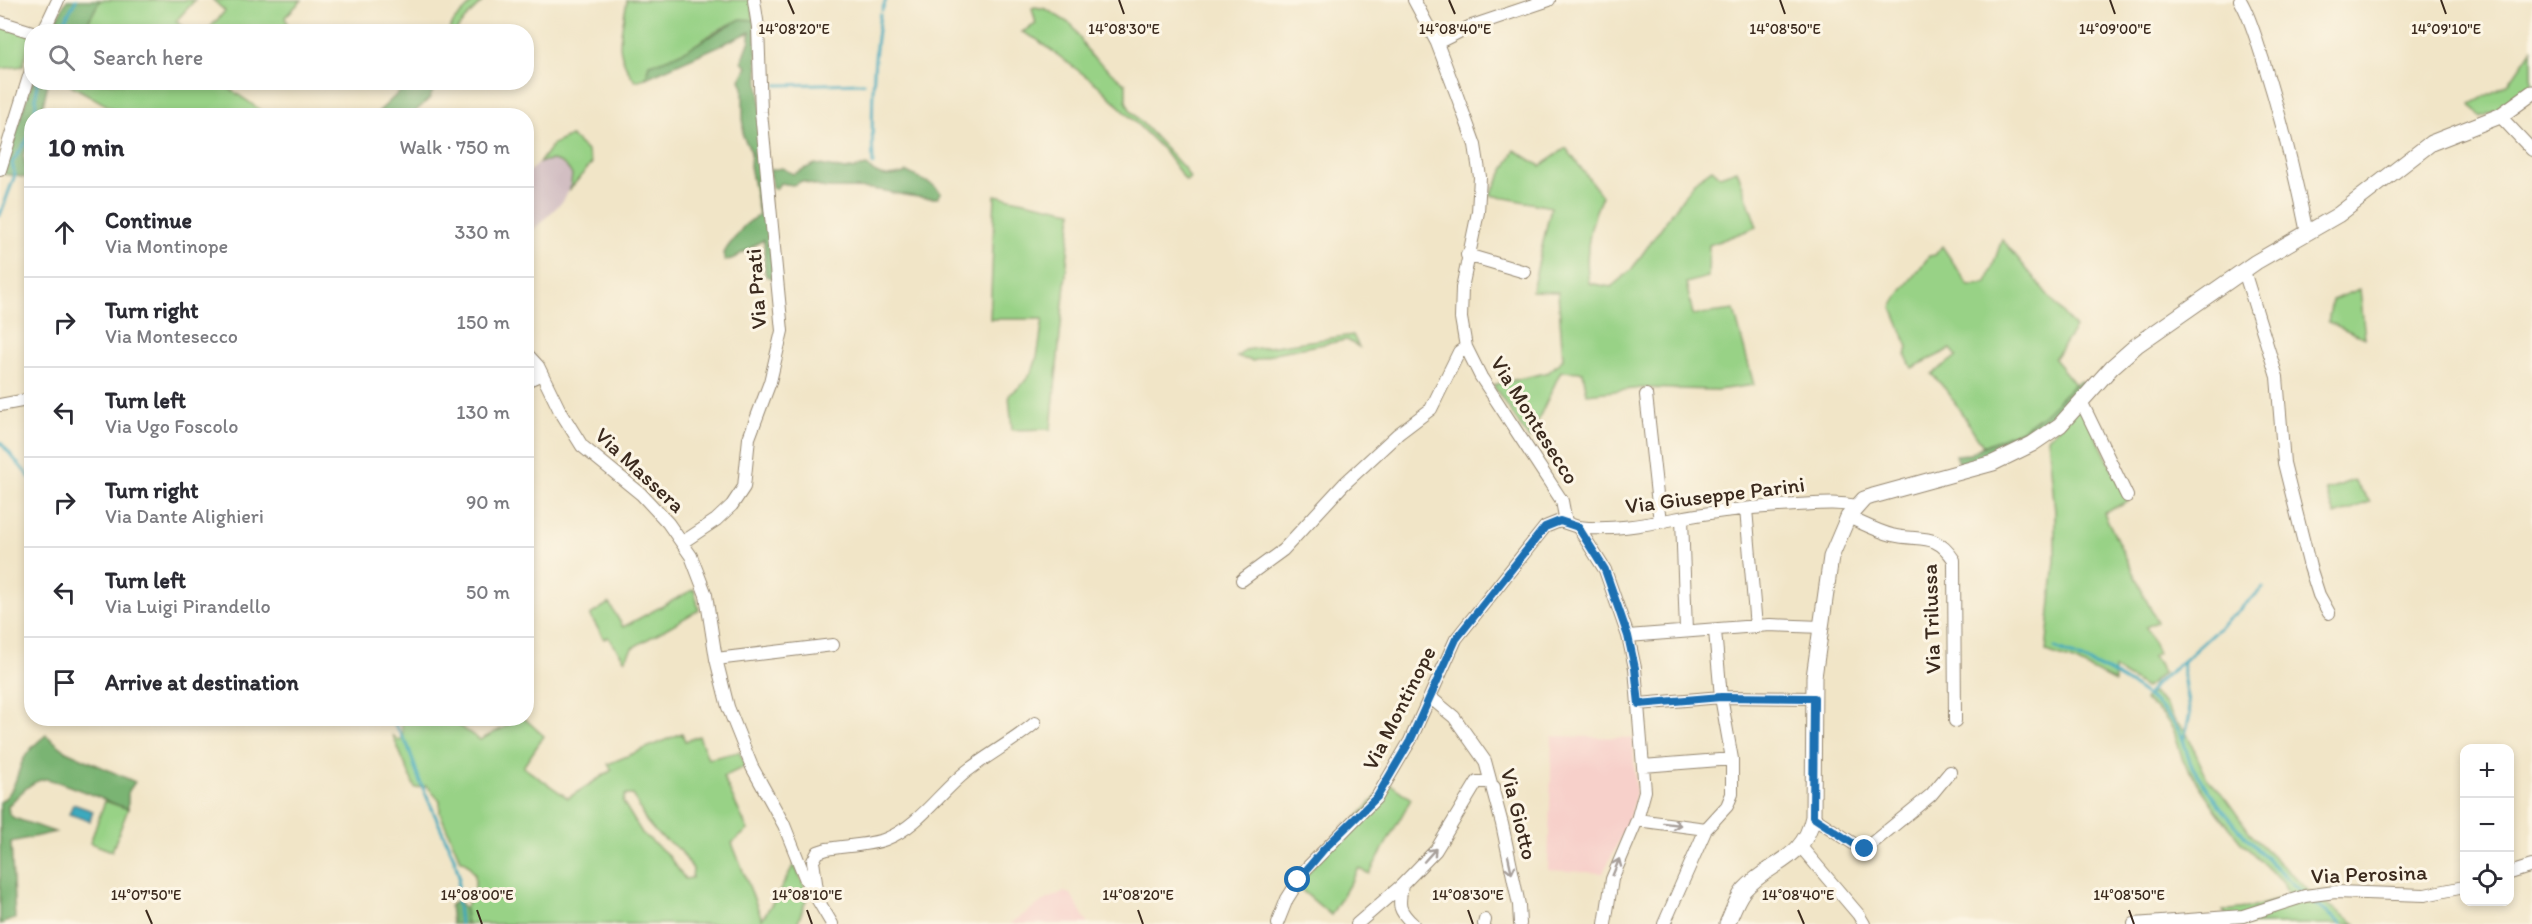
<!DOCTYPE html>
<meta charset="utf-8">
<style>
:root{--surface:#fff;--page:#f7f7f7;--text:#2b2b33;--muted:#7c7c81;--line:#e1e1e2}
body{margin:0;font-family:Itim,sans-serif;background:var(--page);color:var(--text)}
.controls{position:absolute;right:18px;bottom:18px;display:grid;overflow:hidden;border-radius:12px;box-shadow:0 3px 9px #0003}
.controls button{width:54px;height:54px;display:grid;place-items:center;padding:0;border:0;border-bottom:2px solid var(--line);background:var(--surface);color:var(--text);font:30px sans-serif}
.stop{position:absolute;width:18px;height:18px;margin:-14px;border:4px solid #1f6fb2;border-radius:50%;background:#fff}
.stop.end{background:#1f6fb2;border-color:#fff;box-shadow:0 2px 6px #0008}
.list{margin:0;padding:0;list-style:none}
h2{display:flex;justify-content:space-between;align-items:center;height:78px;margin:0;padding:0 24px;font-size:26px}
h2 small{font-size:20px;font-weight:400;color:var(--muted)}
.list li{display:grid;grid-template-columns:39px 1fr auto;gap:18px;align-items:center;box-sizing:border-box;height:90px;padding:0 24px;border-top:2px solid var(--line)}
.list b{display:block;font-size:22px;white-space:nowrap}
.list p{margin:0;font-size:20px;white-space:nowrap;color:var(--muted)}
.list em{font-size:20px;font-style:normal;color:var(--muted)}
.icon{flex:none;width:33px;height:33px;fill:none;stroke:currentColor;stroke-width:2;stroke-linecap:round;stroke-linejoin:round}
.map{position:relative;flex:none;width:2532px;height:924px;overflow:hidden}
.search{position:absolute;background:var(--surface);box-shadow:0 3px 9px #0003;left:24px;top:24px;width:510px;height:66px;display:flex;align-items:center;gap:15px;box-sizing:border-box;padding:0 21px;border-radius:24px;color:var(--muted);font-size:22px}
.panel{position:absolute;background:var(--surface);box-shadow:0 3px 9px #0003;left:24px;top:108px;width:510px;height:618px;border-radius:24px}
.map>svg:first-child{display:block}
.built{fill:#f7d0ca}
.industrial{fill:#d2bec2}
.green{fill:#98d286;stroke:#6a7e52;stroke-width:1.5;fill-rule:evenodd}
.forest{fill:#7ab473;stroke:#5a6f48;stroke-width:1.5}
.water{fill:#3ea9bd;stroke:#3c6a6e;stroke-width:1.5}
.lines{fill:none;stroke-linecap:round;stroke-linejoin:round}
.stream{stroke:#3ea9bd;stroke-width:3}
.minor-casing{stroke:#968872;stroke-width:14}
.major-casing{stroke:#968872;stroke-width:17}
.minor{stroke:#fff;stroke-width:12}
.major{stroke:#fff;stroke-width:15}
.oneway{stroke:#a79f9a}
.route{stroke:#1f6fb2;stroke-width:8}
.ticks{fill:none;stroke:#3b2a1e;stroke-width:2}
.labels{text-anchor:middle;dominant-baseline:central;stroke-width:6;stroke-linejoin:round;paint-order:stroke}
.street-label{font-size:22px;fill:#3b2a1e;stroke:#fcf5e5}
.ticks-label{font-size:15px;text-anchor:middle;fill:#3b2a1e;stroke:#fcf5e5;stroke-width:6;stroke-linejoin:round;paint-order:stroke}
</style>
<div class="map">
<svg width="2532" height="924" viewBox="0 0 2532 924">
<rect width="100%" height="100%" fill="#fcf5e5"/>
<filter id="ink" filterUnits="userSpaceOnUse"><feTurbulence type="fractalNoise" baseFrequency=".0167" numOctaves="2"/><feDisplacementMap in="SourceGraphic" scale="12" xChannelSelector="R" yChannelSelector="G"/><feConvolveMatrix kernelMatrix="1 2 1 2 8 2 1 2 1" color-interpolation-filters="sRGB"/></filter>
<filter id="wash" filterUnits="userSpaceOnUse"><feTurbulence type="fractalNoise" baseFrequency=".008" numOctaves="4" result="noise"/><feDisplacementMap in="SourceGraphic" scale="24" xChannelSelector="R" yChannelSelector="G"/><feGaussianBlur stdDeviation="1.35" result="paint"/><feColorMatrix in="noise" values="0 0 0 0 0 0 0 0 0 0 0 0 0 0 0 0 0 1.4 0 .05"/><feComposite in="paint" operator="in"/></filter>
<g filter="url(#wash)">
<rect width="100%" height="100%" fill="#f1e5c7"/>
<path class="built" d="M 1552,736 L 1633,738 L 1636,794 L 1627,825 L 1603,873 L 1548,870 Z
M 1063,892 L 1071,894 L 1088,924 L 1010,924 L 1043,901 Z"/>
<path class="industrial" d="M 553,159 L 569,169 L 572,175 L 571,186 L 563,201 L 527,236 L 527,173 L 539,163 Z"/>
<path class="green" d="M 100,0 L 195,0 L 176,21 L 187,31 L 83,32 Z
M 213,0 L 302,0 L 285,17 L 290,31 L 207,31 L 225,11 Z
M 475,0 L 484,0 L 464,20 L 456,31 L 448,31 L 455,20 Z
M 627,0 L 751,0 L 754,20 C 727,18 704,41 681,54 C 671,59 660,62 649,64 L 646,78 L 635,81 C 611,49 622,35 627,0 Z
M 1035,7 L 1046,9 L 1072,25 L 1090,55 L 1126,84 L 1126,101 L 1131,111 L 1184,168 L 1190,178 L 1186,181 L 1164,151 L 1099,86 L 1036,39 L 1022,32 L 1036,24 L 1032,8 Z
M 0,25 L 31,34 L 23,66 L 0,69 Z
M 2532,49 L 2532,98 L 2480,117 L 2471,104 L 2508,84 Z
M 67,83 L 227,83 L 224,85 L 268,115 L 124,115 Z
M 571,136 L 587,151 L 592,163 L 570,189 L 572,175 C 565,161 553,157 539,163 L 553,144 Z
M 1566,148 L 1602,196 C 1589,225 1584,253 1589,283 L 1611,287 L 1631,270 L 1694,182 L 1712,169 L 1720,176 L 1737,170 L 1757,227 L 1709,245 L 1708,277 L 1686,283 L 1693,315 L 1734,310 L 1754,385 L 1717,390 L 1642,388 L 1587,394 L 1583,372 L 1561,371 L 1529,439 L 1493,385 L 1549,372 L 1563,359 L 1558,292 L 1532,291 L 1551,207 L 1490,195 L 1515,150 L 1540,166 Z
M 995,195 L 1072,211 L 1051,429 L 1012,430 L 1009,395 C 1041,373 1037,354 1043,319 L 990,319 Z
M 2002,239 L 2075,328 L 2054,359 L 2075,384 L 2044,414 L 2022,430 L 1983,446 L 1948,392 L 1932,374 L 1957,356 L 1951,349 L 1912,368 L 1906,356 L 1908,347 L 1892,308 C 1900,288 1918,273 1929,256 L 1935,255 L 1942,246 L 1969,286 L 1987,283 Z
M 2360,289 L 2365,338 L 2328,322 L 2332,300 Z
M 1353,335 L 1359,347 L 1347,340 L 1279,352 L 1253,361 L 1237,357 L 1245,350 Z
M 2081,405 L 2128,501 L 2104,513 L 2157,622 L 2146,627 L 2158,653 L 2152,657 L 2159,663 L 2163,673 L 2146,688 L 2114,669 L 2115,682 L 2076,662 L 2046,652 L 2055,560 L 2055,512 L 2048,438 Z
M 2354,480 L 2370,502 L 2335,515 L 2326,490 Z
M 694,589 L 699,610 L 632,648 L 625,660 L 608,637 L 604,639 L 590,615 L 609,603 L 623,627 Z
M 2152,693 L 2165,704 L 2176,722 L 2185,730 L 2207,778 L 2223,795 L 2254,838 L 2309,891 L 2356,924 L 2232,924 L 2223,911 L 2253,907 L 2289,897 L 2283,883 L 2242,843 L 2218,813 L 2183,761 L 2174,731 L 2164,716 L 2145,700 Z
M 401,719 L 460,719 L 454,722 L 480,740 L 520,719 L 525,719 L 544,736 L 523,767 L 568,798 L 612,770 L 608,764 L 682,733 L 685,741 L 699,736 L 708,759 L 739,752 L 746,766 L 723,777 L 748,830 L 732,843 L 762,919 L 777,896 L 794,864 L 808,895 L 797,924 L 467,924 L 465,908 L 475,889 L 475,875 L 468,864 L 460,859 L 440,813 L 440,801 L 427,786 L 415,788 L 393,736 L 400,741 L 403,736 ZM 625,795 L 633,795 L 646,821 L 657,834 L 680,850 L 693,869 L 692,878 L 685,879 L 668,855 L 642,833 L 623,802 Z
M 1389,783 L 1411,799 L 1369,874 L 1359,868 L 1331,915 L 1298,887 L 1309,870 Z
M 105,801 L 128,809 L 112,851 L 90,843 Z"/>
<path class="forest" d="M 67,0 L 100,0 L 83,31 L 49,32 Z
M 741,19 L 754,20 L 774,279 L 766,276 C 762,263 767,252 763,240 L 734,258 L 725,261 L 723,253 L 744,226 L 759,214 L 750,166 L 751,152 L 743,136 L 743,87 L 740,80 L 747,67 L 742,61 L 750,40 L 750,32 L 646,78 L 649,64 C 683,57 710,34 741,19 Z
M 32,82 L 48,83 L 41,115 L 32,116 L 31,140 L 23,155 L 29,178 L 3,174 Z
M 409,83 L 437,83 L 429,99 L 415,112 L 415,115 L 375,115 Z
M 815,164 L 845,170 L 867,166 C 879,179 892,177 907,172 L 933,185 L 941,193 L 937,198 C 914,199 894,192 872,189 C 843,186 830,193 802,181 L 793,185 L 780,183 L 776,189 L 772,188 L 770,170 L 782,168 L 793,174 Z
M 2081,381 L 2084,385 L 2079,392 L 2056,418 L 2038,433 L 1985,460 L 1959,465 L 1956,455 L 1970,454 L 1983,446 L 2022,430 L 2044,414 L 2075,384 Z
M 46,735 L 66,751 L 135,782 L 128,792 L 128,809 C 114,804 54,778 45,779 C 30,781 18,796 8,806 L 9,814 L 14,818 L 55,832 L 11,842 L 15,919 L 0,924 L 0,802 C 15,792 16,776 23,760 C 29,749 37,742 46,735 Z
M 458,901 L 465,908 L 467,924 L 452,924 L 450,905 Z"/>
<path class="water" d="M 73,804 L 93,811 L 90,821 L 69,814 Z"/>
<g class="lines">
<path class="stream" d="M 882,10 L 886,0
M 58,32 L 76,0
M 777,85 L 864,83
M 35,116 L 37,82
M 873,164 C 871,115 873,62 880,14
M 0,215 L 15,175 L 12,163 L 32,132
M 0,442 L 32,480
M 2055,648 C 2096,664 2150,688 2176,726 C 2185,737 2185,752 2191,764 C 2194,770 2199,777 2203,783 C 2231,824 2265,858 2301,892
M 2147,697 L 2153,686 L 2183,661
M 391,718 L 408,746 L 419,779 L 454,858 L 459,876 L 457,895 L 460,924
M 2184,738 L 2190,715 L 2183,675 L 2183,661 L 2263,588
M 2309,899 L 2342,924"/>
</g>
</g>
<g filter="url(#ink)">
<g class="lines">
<g class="minor-casing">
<path id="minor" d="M 1414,0 L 1437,43 L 1456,93 L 1475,145 L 1480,177 L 1478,212 L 1462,288 L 1461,318 L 1466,347 L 1481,377 L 1562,501 L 1566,522
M 2240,0 C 2251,18 2256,40 2263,60 C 2281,117 2295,174 2307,233
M 0,22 L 32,32
M 43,32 L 58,0
M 1437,43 L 1469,27 L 1549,0
M 2500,116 L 2532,150
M 0,170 L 32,67
M 1467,255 L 1525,272
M 2244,271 L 2277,377 L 2284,463 L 2310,567 L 2319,595 L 2329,613
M 526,353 L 538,366 L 559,409 L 582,446 L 641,494 L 668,523 L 691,556 L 706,595 L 716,659 L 728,707 L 752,767 L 784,825 L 806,880 L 832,924
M 526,381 L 542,374
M 1646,395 L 1660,522
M 2081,401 L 2127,496
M 0,405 L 32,399
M 1746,509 L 1756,627
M 1848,517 C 1862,523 1877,531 1892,535 C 1921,542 1935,531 1954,560 L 1955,721
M 1682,518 L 1686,631
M 1578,527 C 1610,531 1643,525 1674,519 C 1715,511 1756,507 1797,505 C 1818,504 1837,502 1857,506
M 683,542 L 716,520 L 732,505 L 744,487 L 749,438 L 770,382 L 782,331 L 761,112 L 758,27 L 754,0
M 1242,580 L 1283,550 L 1344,484 L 1398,434 L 1431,409 L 1459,352 L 1466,347
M 1628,636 L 1770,625 L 1821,627
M 716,659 L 833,645
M 1431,698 L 1454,717 L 1485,761 L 1502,824 L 1519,905 L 1520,924
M 1639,704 L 1721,697 L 1814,698
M 1643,766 L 1732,759
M 1813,817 L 1860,848 L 1865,849 L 1931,795 L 1950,772
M 1637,820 L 1706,829
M 1801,847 L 1858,914 L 1864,924
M 2510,873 L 2532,866
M 1402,885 C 1399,905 1397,909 1413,924
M 818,897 L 813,861 L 818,852 L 827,849 C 843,846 872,845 886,839 C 919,826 940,792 967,771 C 989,754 1014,741 1035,723
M 1277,924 L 1287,899 L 1306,869 L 1377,797 L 1410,741 L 1456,639 L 1545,527 L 1560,521 L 1578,527 L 1605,570 L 1628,636 L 1635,668 L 1645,791 L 1637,820 L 1612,879 L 1605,924
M 1357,924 L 1402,885 L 1436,850 L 1477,782 L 1488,782 L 1494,787
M 1484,924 L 1485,920
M 1664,924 L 1706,829 L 1727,806 L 1732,794 L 1732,759 L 1721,697 L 1715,631
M 2134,924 L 2243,916 L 2305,896 L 2335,892 L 2425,895 L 2464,887"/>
</g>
<g class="major-casing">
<path id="major" d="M 1727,924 C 1732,913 1736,900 1744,890 C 1771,860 1803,862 1813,817 L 1814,677 L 1831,557 L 1848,517 L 1864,499 L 1873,496 L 1993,463 L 2032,444 L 2060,425 L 2112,367 L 2137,345 L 2256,262 L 2338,215 L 2431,143 L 2500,116 L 2532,93"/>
</g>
<use href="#minor" class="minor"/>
<use href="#major" class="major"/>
</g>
<defs><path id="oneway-shaft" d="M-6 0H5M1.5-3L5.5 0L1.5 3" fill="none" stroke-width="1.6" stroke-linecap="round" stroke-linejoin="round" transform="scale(1.5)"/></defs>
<g class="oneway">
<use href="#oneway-shaft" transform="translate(1672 824) rotate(7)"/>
<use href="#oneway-shaft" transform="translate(1430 855) rotate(-48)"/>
<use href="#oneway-shaft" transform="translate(1510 865) rotate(78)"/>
<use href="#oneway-shaft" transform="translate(1616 867) rotate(-68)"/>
</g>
</g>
<g class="lines" filter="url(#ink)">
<path class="route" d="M 1298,880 L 1324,849 L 1377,797 L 1410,741 L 1456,639 L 1545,527 L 1560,521 L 1578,527 L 1605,570 L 1628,636 L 1635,668 L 1639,704 L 1721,697 L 1814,698 L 1813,817 L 1860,848 L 1865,849"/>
</g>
<path class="ticks" d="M 788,0 L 794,14M 1119,0 L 1124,14M 1449,0 L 1455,14M 1780,0 L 1785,14M 2110,0 L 2115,14M 2441,0 L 2446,14M 146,910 L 152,924M 477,910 L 482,924M 807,910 L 812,924M 1138,910 L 1143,924M 1468,910 L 1473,924M 1798,910 L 1804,924M 2129,910 L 2134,924"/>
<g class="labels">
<g class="street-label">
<text transform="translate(756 289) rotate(-94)">Via Prati</text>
<text transform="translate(1535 420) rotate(58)">Via Montesecco</text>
<text transform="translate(640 470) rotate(43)">Via Massera</text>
<text transform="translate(1715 495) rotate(-7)">Via Giuseppe Parini</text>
<text transform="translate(1931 619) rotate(-92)">Via Trilussa</text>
<text transform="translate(1399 708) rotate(-63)">Via Montinope</text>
<text transform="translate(1519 814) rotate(76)">Via Giotto</text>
<text transform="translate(2369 874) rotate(-2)">Via Perosina</text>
</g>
</g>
<g class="ticks-label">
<text x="794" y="34">14°08'20"E</text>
<text x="1124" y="34">14°08'30"E</text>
<text x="1455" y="34">14°08'40"E</text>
<text x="1785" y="34">14°08'50"E</text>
<text x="2115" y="34">14°09'00"E</text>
<text x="2446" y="34">14°09'10"E</text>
<text x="146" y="900">14°07'50"E</text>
<text x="477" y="900">14°08'00"E</text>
<text x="807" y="900">14°08'10"E</text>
<text x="1138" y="900">14°08'20"E</text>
<text x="1468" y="900">14°08'30"E</text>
<text x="1798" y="900">14°08'40"E</text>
<text x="2129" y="900">14°08'50"E</text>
</g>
</svg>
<div class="controls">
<button>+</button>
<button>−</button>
<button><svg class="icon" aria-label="locate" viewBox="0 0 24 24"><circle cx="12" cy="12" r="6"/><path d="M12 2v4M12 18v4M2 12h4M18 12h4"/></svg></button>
</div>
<div class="stop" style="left:1298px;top:880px"></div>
<div class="stop end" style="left:1865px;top:849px"></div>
<div class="search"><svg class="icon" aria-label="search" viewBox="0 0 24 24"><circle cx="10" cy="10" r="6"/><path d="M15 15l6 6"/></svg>Search here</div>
<section class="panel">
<h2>10 min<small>Walk · 750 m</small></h2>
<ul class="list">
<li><svg class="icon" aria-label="ahead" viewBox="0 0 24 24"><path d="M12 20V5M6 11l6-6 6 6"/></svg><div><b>Continue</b><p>Via Montinope</p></div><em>330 m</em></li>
<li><svg class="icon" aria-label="right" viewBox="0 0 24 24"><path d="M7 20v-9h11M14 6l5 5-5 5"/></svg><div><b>Turn right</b><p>Via Montesecco</p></div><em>150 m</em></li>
<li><svg class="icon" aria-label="left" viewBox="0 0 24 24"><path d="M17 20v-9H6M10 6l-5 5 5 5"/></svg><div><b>Turn left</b><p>Via Ugo Foscolo</p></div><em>130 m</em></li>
<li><svg class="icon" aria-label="right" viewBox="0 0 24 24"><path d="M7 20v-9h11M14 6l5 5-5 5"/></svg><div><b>Turn right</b><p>Via Dante Alighieri</p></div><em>90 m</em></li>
<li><svg class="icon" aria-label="left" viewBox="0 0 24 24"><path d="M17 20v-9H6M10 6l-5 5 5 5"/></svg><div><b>Turn left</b><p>Via Luigi Pirandello</p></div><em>50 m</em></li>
<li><svg class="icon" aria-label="arrive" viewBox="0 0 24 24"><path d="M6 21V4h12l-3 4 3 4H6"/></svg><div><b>Arrive at destination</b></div></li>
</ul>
</section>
</div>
